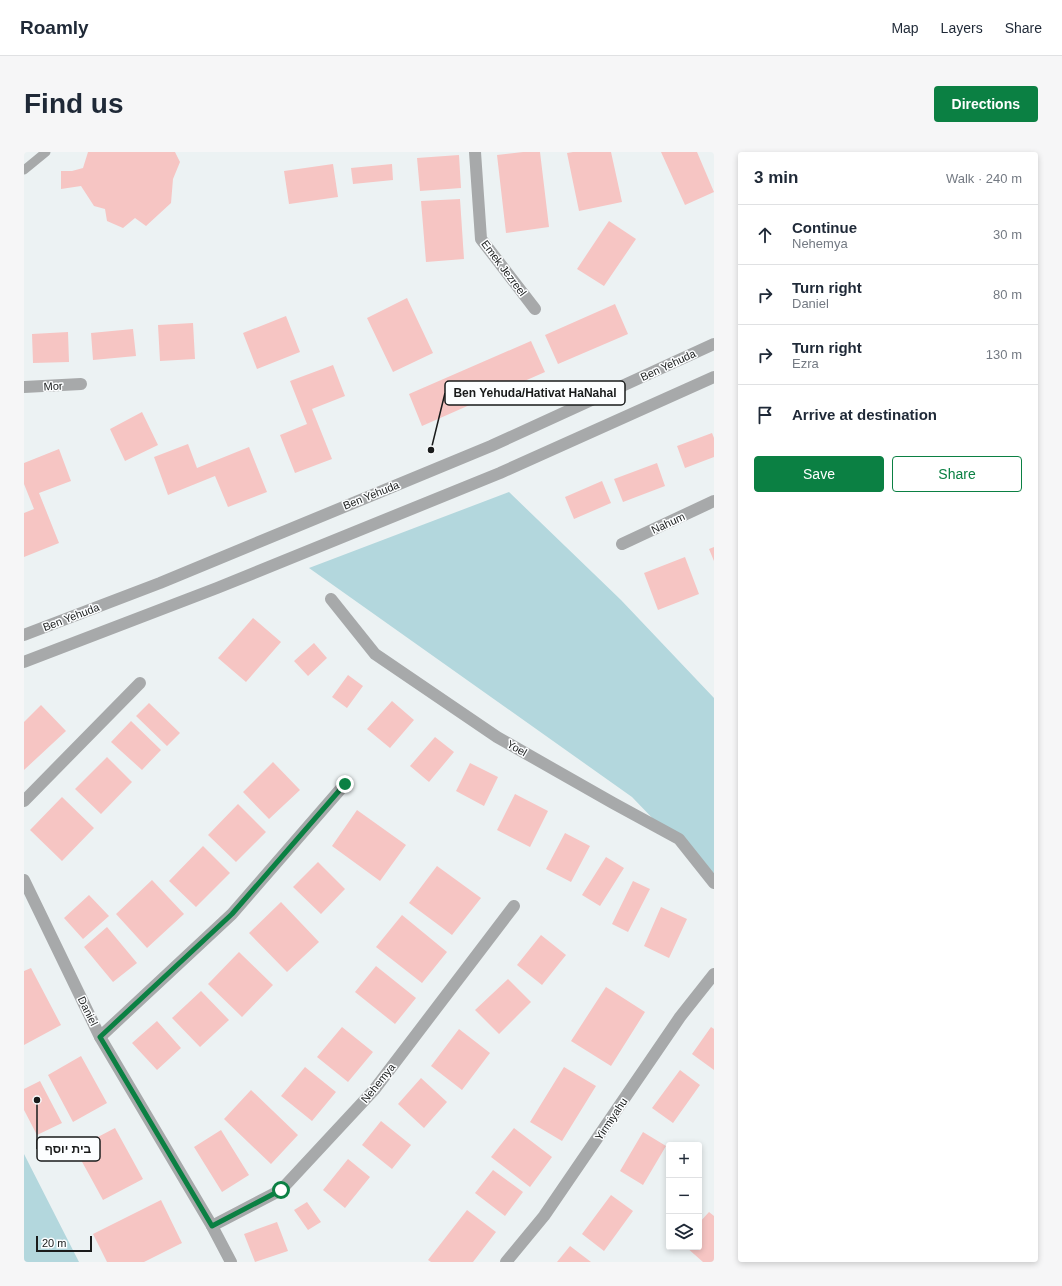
<!DOCTYPE html>
<meta charset="utf-8">
<style>
:root{--surface:#fff;--page:#f6f6f7;--text:#1f2937;--muted:#747a83;--line:#e0e1e3;--accent:#0b8043}
body{margin:0;font-family:Arial,Heebo,sans-serif;background:var(--page);color:var(--text)}
.controls{position:absolute;right:12px;bottom:12px;display:grid;overflow:hidden;border-radius:4px;box-shadow:0 2px 6px #0003}
.controls button{width:36px;height:36px;display:grid;place-items:center;padding:0;border:0;border-bottom:1px solid var(--line);background:var(--surface);color:var(--text);font:20px sans-serif}
.scale{position:absolute;left:12px;bottom:10px;width:56px;box-sizing:border-box;padding-left:4px;border:2px solid #191b1b;border-top:0;font-size:11px;line-height:14px;white-space:nowrap;color:#191b1b;-webkit-text-stroke:3px #fcfeff;paint-order:stroke}
.stop{position:absolute;width:12px;height:12px;margin:-9px;border:3px solid #0b8043;border-radius:50%;background:#fff}
.stop.end{background:#0b8043;border-color:#fff;box-shadow:0 1px 4px #0008}
.list{margin:0;padding:0;list-style:none}
h2{display:flex;justify-content:space-between;align-items:center;height:52px;margin:0;padding:0 16px;font-size:17px}
h2 small{font-size:13px;font-weight:400;color:var(--muted)}
.list li{display:grid;grid-template-columns:26px 1fr auto;gap:12px;align-items:center;box-sizing:border-box;height:60px;padding:0 16px;border-top:1px solid var(--line)}
.list b{display:block;font-size:15px;white-space:nowrap}
.list p{margin:0;font-size:13px;white-space:nowrap;color:var(--muted)}
.list em{font-size:13px;font-style:normal;color:var(--muted)}
.actions{display:flex;gap:8px;padding:12px 16px}
.actions a{flex:1;padding:9px 0;border:1px solid var(--accent);border-radius:4px;text-align:center;font-size:14px;color:var(--accent)}
.actions .main{background:var(--accent);color:#fff}
.icon{flex:none;width:22px;height:22px;fill:none;stroke:currentColor;stroke-width:2;stroke-linecap:round;stroke-linejoin:round}
.map{position:relative;flex:none;width:690px;height:1110px;overflow:hidden;border-radius:4px}
header{display:flex;align-items:center;gap:24px;box-sizing:border-box;height:56px;padding:0 20px;background:var(--surface);border-bottom:1px solid var(--line)}
header strong{font-size:19px}
nav{display:flex;gap:22px;margin-inline-start:auto;font-size:14px}
.intro{display:flex;align-items:center;justify-content:space-between;box-sizing:border-box;height:96px;padding:0 24px}
h1{margin:0;font-size:28px}
.button{padding:10px 18px;border-radius:4px;background:var(--accent);color:#fff;font-size:14px;font-weight:700}
main{display:flex;gap:24px;padding:0 24px}
aside{flex:1;background:var(--surface);border-radius:4px;box-shadow:0 2px 6px #0003}
.map>svg:first-child{display:block}
.green{fill:#b3d7dd}
.building{fill:#f6c5c3}
.lines{fill:none;stroke-linecap:round;stroke-linejoin:round}
.service{stroke:#a7a9aa;stroke-width:9}
.minor{stroke:#a7a9aa;stroke-width:12}
.tertiary{stroke:#a7a9aa;stroke-width:12}
.route{stroke:#0b8043;stroke-width:5}
.labels{text-anchor:middle;dominant-baseline:central;stroke-width:3;stroke-linejoin:round;paint-order:stroke}
.street-label{font-size:11px;fill:#191b1b;stroke:#fcfeff}
.leader{fill:none;stroke:#191b1b;stroke-width:1.5}
.callout-dot{fill:#191b1b;stroke:#fcfeff;stroke-width:1.5}
.callout{fill:#fcfeff;stroke:#191b1b;stroke-width:1.5}
.callout-label{font-size:12px;text-anchor:middle;font-weight:bold;fill:#191b1b}
</style>
<header>
<strong>Roamly</strong>
<nav><a>Map</a><a>Layers</a><a>Share</a></nav>
</header>
<div class="intro"><h1>Find us</h1><a class="button">Directions</a></div>
<main>
<div class="map">
<svg width="690" height="1110" viewBox="0 0 690 1110">
<rect width="100%" height="100%" fill="#ecf2f3"/>
<path class="green" d="M 485,340 L 597,448 L 690,546 L 690,730 L 608,645 L 285,416 Z
M 0,1002 L 55,1110 L 0,1110 Z"/>
<path class="building" d="M 64,0 L 151,0 L 156,10 L 149,27 L 147,51 L 122,74 L 111,66 L 99,76 L 83,69 L 81,57 L 70,54 L 57,34 L 37,37 L 37,19 L 48,19 L 59,16 Z
M 499,0 L 516,0 L 525,75 L 482,81 L 473,3 Z
M 549,0 L 587,0 L 598,50 L 555,59 L 543,1 Z
M 637,0 L 673,0 L 690,40 L 661,53 Z
M 435,3 L 437,36 L 396,39 L 393,6 Z
M 309,12 L 314,45 L 265,52 L 260,19 Z
M 368,12 L 369,28 L 329,32 L 327,16 Z
M 436,47 L 440,107 L 402,110 L 397,49 Z
M 585,69 L 612,87 L 580,134 L 553,117 Z
M 383,146 L 409,201 L 369,220 L 343,166 Z
M 591,152 L 604,182 L 534,212 L 521,183 Z
M 262,164 L 276,200 L 233,217 L 219,181 Z
M 169,171 L 171,207 L 136,209 L 134,173 Z
M 109,177 L 112,204 L 69,208 L 67,181 Z
M 44,180 L 45,210 L 9,211 L 8,182 Z
M 507,189 L 521,220 L 398,274 L 385,242 Z
M 309,213 L 321,244 L 288,257 L 308,307 L 271,321 L 256,283 L 283,272 L 266,229 Z
M 118,260 L 134,293 L 101,309 L 86,277 Z
M 688,281 L 690,286 L 690,305 L 661,316 L 653,294 Z
M 164,292 L 173,316 L 225,295 L 243,340 L 204,355 L 191,324 L 144,343 L 130,305 Z
M 35,297 L 47,329 L 15,341 L 35,391 L 0,405 L 0,361 L 10,357 L 0,332 L 0,311 Z
M 633,311 L 641,334 L 599,350 L 590,327 Z
M 578,329 L 587,351 L 550,367 L 541,345 Z
M 690,395 L 690,409 L 685,397 Z
M 661,405 L 675,442 L 634,458 L 620,421 Z
M 229,466 L 257,490 L 222,530 L 194,506 Z
M 290,491 L 303,506 L 284,524 L 270,509 Z
M 324,523 L 339,534 L 323,556 L 308,545 Z
M 368,549 L 390,568 L 366,596 L 343,577 Z
M 125,551 L 156,581 L 143,594 L 112,564 Z
M 17,553 L 42,579 L 0,618 L 0,570 Z
M 107,569 L 137,598 L 118,618 L 87,590 Z
M 411,585 L 430,600 L 405,630 L 386,614 Z
M 83,605 L 108,630 L 77,662 L 51,637 Z
M 249,610 L 276,638 L 245,667 L 219,640 Z
M 446,611 L 474,625 L 460,654 L 432,639 Z
M 491,642 L 524,659 L 506,695 L 473,678 Z
M 38,645 L 70,676 L 38,709 L 6,678 Z
M 214,652 L 242,680 L 212,710 L 184,683 Z
M 333,658 L 382,693 L 356,729 L 308,694 Z
M 541,681 L 566,694 L 547,730 L 522,717 Z
M 179,694 L 206,721 L 172,755 L 145,729 Z
M 582,705 L 600,716 L 576,754 L 558,743 Z
M 294,710 L 321,737 L 297,762 L 269,735 Z
M 413,714 L 457,746 L 428,783 L 385,751 Z
M 128,728 L 160,762 L 123,796 L 92,762 Z
M 609,729 L 626,737 L 604,780 L 588,772 Z
M 65,743 L 85,764 L 59,787 L 40,766 Z
M 257,750 L 295,790 L 263,820 L 225,781 Z
M 637,755 L 663,767 L 645,806 L 620,794 Z
M 378,763 L 423,800 L 398,831 L 352,795 Z
M 83,775 L 113,811 L 89,830 L 60,795 Z
M 517,783 L 542,803 L 518,833 L 493,813 Z
M 215,800 L 249,833 L 218,865 L 184,832 Z
M 352,814 L 392,846 L 371,872 L 331,840 Z
M 7,816 L 37,873 L 0,893 L 0,819 Z
M 484,827 L 507,850 L 475,882 L 451,858 Z
M 582,835 L 621,860 L 587,914 L 547,889 Z
M 177,839 L 205,868 L 176,895 L 148,866 Z
M 133,869 L 157,896 L 133,918 L 108,891 Z
M 318,875 L 349,900 L 324,930 L 293,905 Z
M 687,875 L 690,877 L 690,918 L 668,902 Z
M 435,877 L 466,901 L 438,938 L 407,914 Z
M 57,904 L 83,951 L 49,970 L 24,923 Z
M 281,915 L 312,940 L 288,969 L 257,944 Z
M 540,915 L 572,934 L 538,989 L 506,970 Z
M 656,918 L 676,933 L 649,971 L 628,956 Z
M 397,926 L 423,950 L 400,976 L 374,952 Z
M 16,929 L 38,971 L 13,983 L 0,958 L 0,937 Z
M 227,938 L 274,983 L 247,1012 L 200,967 Z
M 357,969 L 387,993 L 368,1017 L 338,993 Z
M 91,976 L 119,1027 L 79,1048 L 51,997 Z
M 490,976 L 528,1005 L 506,1035 L 467,1005 Z
M 197,978 L 225,1023 L 198,1040 L 170,995 Z
M 619,980 L 642,994 L 619,1033 L 596,1019 Z
M 324,1007 L 346,1025 L 321,1056 L 299,1038 Z
M 469,1018 L 499,1040 L 481,1064 L 451,1041 Z
M 587,1043 L 609,1059 L 580,1099 L 558,1082 Z
M 137,1048 L 158,1091 L 120,1110 L 83,1110 L 69,1082 Z
M 283,1050 L 297,1070 L 284,1078 L 270,1058 Z
M 443,1058 L 472,1080 L 449,1110 L 407,1110 L 404,1108 Z
M 685,1060 L 690,1064 L 690,1110 L 679,1110 L 662,1095 L 675,1095 L 675,1071 Z
M 253,1070 L 264,1099 L 231,1110 L 220,1082 Z
M 546,1094 L 567,1110 L 533,1110 Z"/>
<g class="lines">
<path class="service" d="M 0,18 L 22,0"/>
<path class="minor" d="M 451,0 L 457,87 L 511,157
M 0,235 L 57,232
M 598,392 L 690,349
M 307,447 L 351,502 L 473,585 L 589,651 L 655,687 L 690,731
M 0,649 L 116,531
M 76,885 L 208,762 L 321,632
M 188,1074 L 257,1038 L 350,938 L 490,754
M 482,1110 L 520,1064 L 656,865 L 690,822"/>
<path class="tertiary" d="M 0,483 L 136,431 L 467,294 L 690,192
M 0,510 L 193,436 L 476,321 L 690,225
M 0,728 L 76,885 L 188,1074 L 207,1110"/>
</g>
<g class="lines">
<path class="route" d="M 257,1038 L 188,1074 L 76,885 L 208,762 L 321,632"/>
</g>
<g class="labels">
<g class="street-label">
<text transform="translate(480 116) rotate(53)">Emek Jezreel</text>
<text transform="translate(644 213) rotate(-25)">Ben Yehuda</text>
<text transform="translate(29 234) rotate(-3)">Mor</text>
<text transform="translate(347 343) rotate(-22)">Ben Yehuda</text>
<text transform="translate(644 371) rotate(-25)">Nahum</text>
<text transform="translate(47 465) rotate(-21)">Ben Yehuda</text>
<text transform="translate(493 596) rotate(30)">Yoel</text>
<text transform="translate(64 859) rotate(64)">Daniel</text>
<text transform="translate(354 931) rotate(-51)">Nehemya</text>
<text transform="translate(587 967) rotate(-56)">Yirmiyahu</text>
</g>
</g>
<path class="leader" d="M407 298L421 241M13 948L13 997"/>
<g class="callout-dot">
<circle cx="407" cy="298" r="4"/>
<circle cx="13" cy="948" r="4"/>
</g>
<g class="callout">
<rect x="421" y="229" width="180" height="24" rx="4"/>
<rect x="13" y="985" width="63" height="24" rx="4"/>
</g>
<g class="callout-label">
<text x="511" y="245">Ben Yehuda/Hativat HaNahal</text>
<text x="44" y="1001">בית יוסף</text>
</g>
</svg>
<div class="controls">
<button>+</button>
<button>−</button>
<button><svg class="icon" aria-label="layers" viewBox="0 0 24 24"><path d="M12 4l9 5-9 5-9-5zM3 14l9 5 9-5"/></svg></button>
</div>
<div class="scale">20 m</div>
<div class="stop" style="left:257px;top:1038px"></div>
<div class="stop end" style="left:321px;top:632px"></div>
</div>
<aside>
<h2>3 min<small>Walk · 240 m</small></h2>
<ul class="list">
<li><svg class="icon" aria-label="ahead" viewBox="0 0 24 24"><path d="M12 20V5M6 11l6-6 6 6"/></svg><div><b>Continue</b><p>Nehemya</p></div><em>30 m</em></li>
<li><svg class="icon" aria-label="right" viewBox="0 0 24 24"><path d="M7 20v-9h11M14 6l5 5-5 5"/></svg><div><b>Turn right</b><p>Daniel</p></div><em>80 m</em></li>
<li><svg class="icon" aria-label="right" viewBox="0 0 24 24"><path d="M7 20v-9h11M14 6l5 5-5 5"/></svg><div><b>Turn right</b><p>Ezra</p></div><em>130 m</em></li>
<li><svg class="icon" aria-label="arrive" viewBox="0 0 24 24"><path d="M6 21V4h12l-3 4 3 4H6"/></svg><div><b>Arrive at destination</b></div></li>
</ul>
<div class="actions"><a class="main">Save</a><a>Share</a></div>
</aside>
</main>
